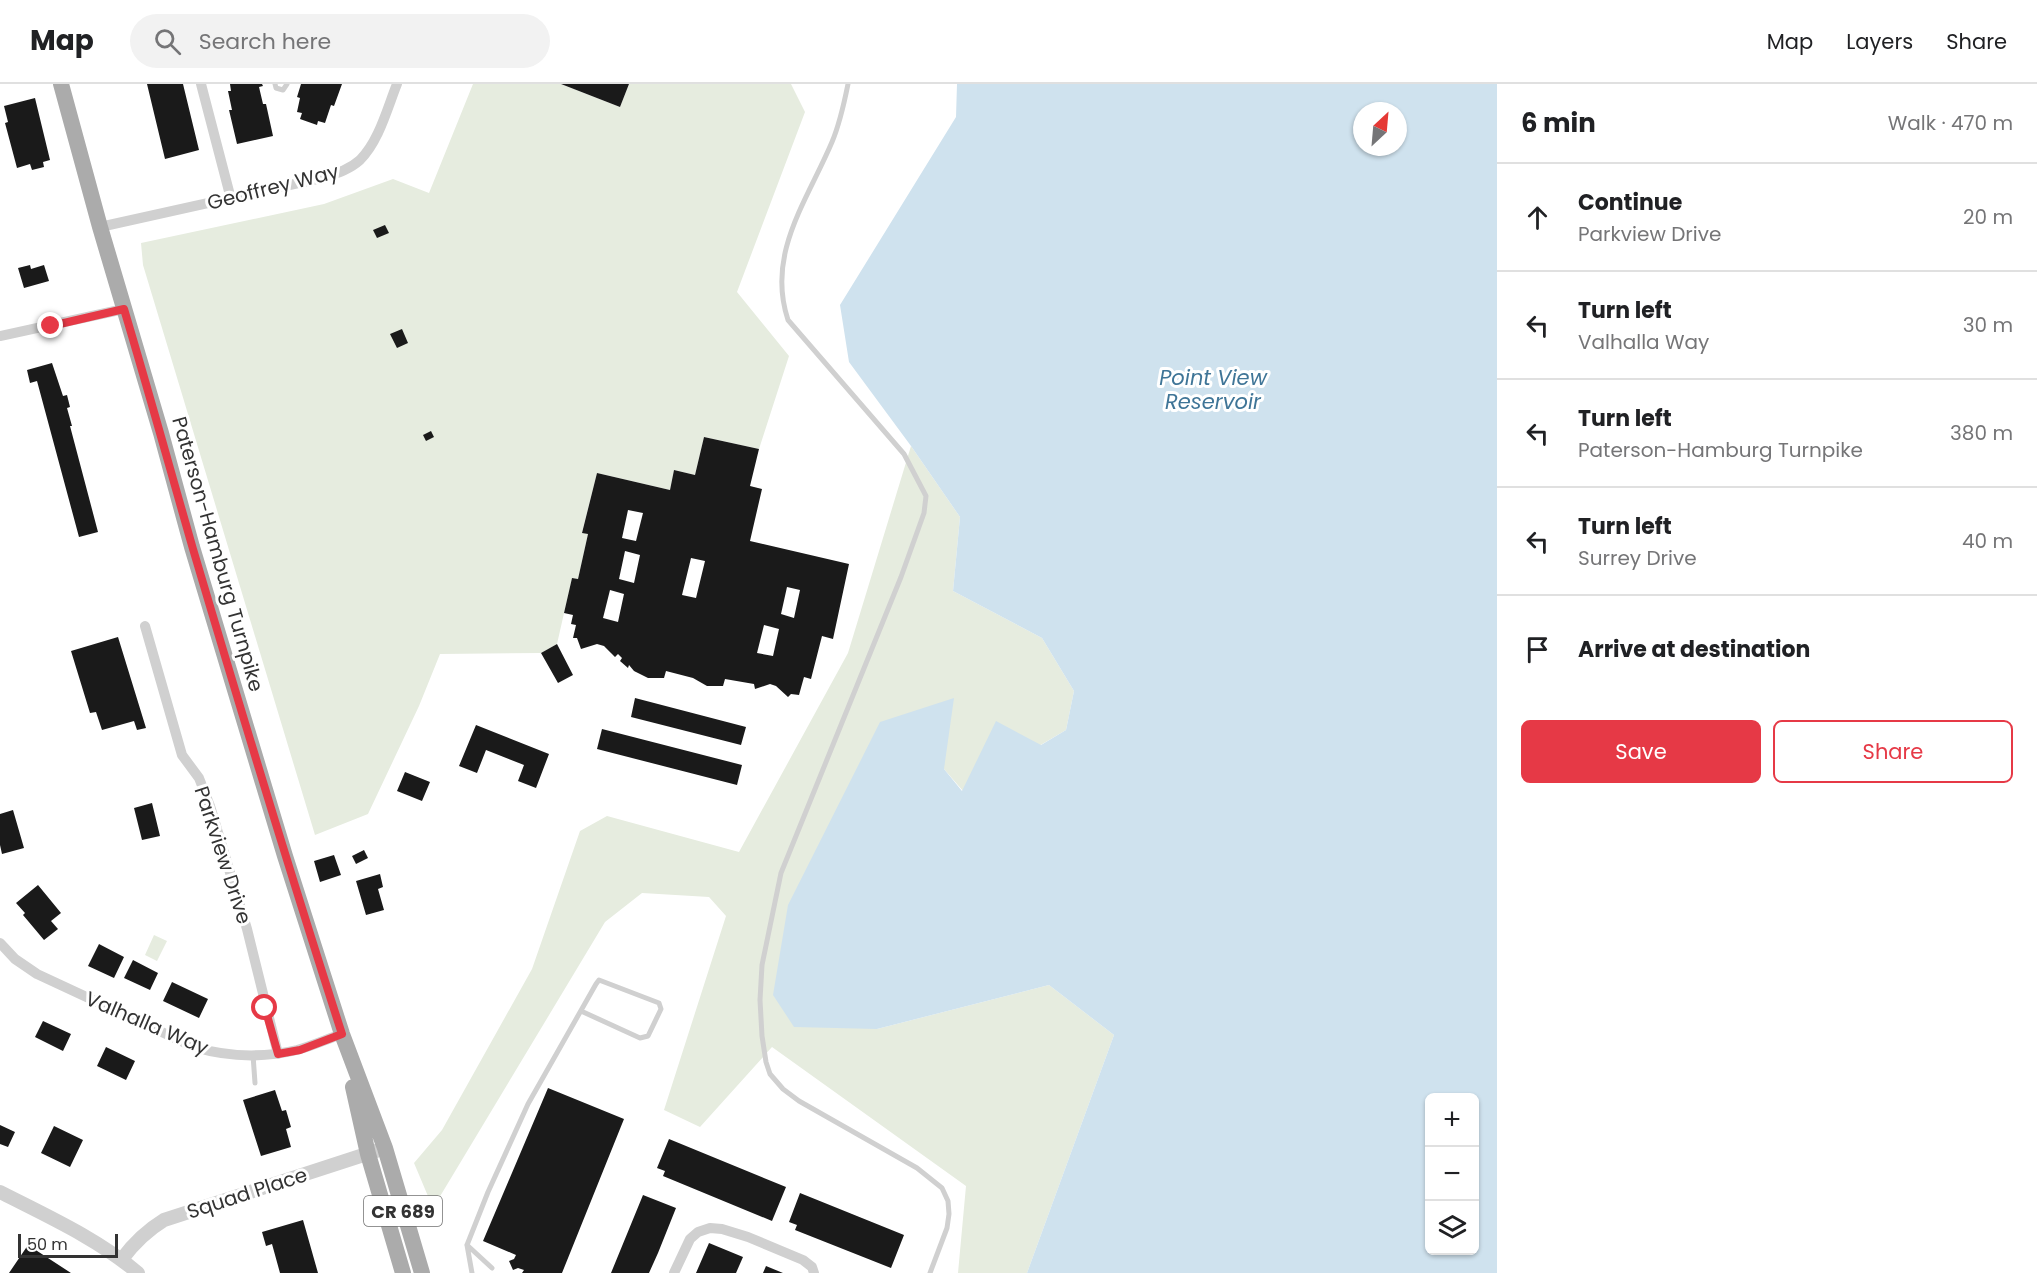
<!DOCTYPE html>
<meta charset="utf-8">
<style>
:root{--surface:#fff;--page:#f2f2f2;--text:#202124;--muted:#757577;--line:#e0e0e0;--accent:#e63946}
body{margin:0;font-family:Poppins,sans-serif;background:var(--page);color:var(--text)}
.controls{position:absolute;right:18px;bottom:18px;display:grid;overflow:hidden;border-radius:9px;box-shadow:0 2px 4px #0004}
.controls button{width:54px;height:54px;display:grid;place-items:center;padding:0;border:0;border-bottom:2px solid var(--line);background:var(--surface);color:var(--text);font:30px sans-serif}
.compass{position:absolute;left:1353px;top:18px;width:54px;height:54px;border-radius:50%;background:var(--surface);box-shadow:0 2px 4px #0004;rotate:26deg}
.scale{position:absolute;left:18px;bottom:15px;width:100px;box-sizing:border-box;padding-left:6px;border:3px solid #333;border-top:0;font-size:16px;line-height:21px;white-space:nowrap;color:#333;-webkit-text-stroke:4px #fff;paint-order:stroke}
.stop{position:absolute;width:18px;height:18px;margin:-14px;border:4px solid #e63946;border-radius:50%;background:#fff}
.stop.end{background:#e63946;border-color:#fff;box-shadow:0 2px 6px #0008}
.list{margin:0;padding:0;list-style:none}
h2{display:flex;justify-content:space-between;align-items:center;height:78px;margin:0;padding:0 24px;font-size:26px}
h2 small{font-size:20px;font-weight:400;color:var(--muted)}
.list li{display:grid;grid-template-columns:39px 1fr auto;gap:18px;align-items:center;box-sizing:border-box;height:108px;padding:0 24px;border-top:2px solid var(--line)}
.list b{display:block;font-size:22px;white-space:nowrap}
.list p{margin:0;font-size:20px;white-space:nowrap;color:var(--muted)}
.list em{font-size:20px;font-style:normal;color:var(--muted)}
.actions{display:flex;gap:12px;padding:18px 24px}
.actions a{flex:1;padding:14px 0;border:2px solid var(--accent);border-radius:9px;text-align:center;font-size:21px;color:var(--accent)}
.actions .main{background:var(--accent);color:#fff}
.icon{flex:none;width:33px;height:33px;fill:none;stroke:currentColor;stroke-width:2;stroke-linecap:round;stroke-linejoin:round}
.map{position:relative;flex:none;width:1497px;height:1189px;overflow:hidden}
header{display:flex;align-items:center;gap:36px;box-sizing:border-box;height:84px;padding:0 30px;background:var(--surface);border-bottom:2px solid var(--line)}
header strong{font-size:28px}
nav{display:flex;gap:33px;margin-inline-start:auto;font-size:21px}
.search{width:420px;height:54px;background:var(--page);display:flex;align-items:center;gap:15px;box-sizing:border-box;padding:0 21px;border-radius:33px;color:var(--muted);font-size:22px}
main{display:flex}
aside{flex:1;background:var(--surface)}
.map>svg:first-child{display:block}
.green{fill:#e6ecdf}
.water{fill:#cfe2ee;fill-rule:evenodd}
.building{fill:#1a1a1a;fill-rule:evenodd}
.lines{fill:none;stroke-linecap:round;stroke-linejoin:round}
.service{stroke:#d0d0d0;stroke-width:5}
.minor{stroke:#d0d0d0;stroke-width:10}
.tertiary{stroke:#d0d0d0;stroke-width:14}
.primary{stroke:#ababab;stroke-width:16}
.route{stroke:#e63946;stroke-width:8}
.labels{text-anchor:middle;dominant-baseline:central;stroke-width:6;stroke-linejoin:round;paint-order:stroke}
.shield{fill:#fff;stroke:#707070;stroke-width:1.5}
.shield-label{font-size:18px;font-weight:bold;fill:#333}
.street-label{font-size:20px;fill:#333;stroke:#fff}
.water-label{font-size:21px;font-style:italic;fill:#3f7597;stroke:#fff}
</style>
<header>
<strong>Map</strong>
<div class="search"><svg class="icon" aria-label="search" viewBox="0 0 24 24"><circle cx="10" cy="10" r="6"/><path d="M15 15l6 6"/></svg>Search here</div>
<nav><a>Map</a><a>Layers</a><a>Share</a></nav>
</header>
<main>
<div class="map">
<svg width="1497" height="1189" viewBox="0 0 1497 1189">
<rect width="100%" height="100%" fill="#fff"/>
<path class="green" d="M 473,0 L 561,0 L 620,23 L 629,0 L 791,0 L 805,28 L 737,208 L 789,272 L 759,365 L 704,353 L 695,391 L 674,386 L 670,406 L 597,389 L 582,448 L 588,450 L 578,495 L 572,494 L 557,560 L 541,569 L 440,570 L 419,622 L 368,730 L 315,751 L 143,181 L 141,159 L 324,120 L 393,95 L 429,109 Z
M 911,362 L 960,433 L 953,507 L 1042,554 L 1074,607 L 1066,646 L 963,707 L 944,685 L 877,945 L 1049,901 L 1114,951 L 1027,1189 L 958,1189 L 966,1102 L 772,963 L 700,1043 L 664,1026 L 726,832 L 709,813 L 642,809 L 605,838 L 433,1124 L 414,1079 L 442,1046 L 532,885 L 580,747 L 607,732 L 739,768 L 848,569 Z
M 154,851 L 167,857 L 157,877 L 145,871 Z"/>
<path class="water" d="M 957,0 L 1497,0 L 1497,1189 L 1027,1189 L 1114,951 L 1049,901 L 877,945 L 794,943 L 773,911 L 788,821 L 880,638 L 954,614 L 944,685 L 962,707 L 996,637 L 1041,661 L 1066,646 L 1074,607 L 1042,554 L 953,507 L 960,433 L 911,362 L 849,278 L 840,221 L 956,33 ZM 1362,27 L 1398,27 L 1398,63 L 1362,63 ZM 1430,1014 L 1474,1014 L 1474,1166 L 1430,1166 Z"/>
<path class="building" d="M 147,0 L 183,0 L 199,66 L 165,75 Z
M 230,0 L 262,0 L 263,2 L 259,3 L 263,20 L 266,20 L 273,52 L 237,60 L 229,26 L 232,26 L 228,7 L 231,7 Z
M 301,0 L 342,0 L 334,22 L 331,21 L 325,39 L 318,37 L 317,41 L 300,35 L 302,29 L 297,28 L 300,14 L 297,13 Z
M 561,0 L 629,0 L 620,23 Z
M 35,14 L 50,76 L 43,78 L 44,83 L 32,86 L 30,80 L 17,84 L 5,39 L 8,38 L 4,22 Z
M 385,141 L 389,149 L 377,154 L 373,146 Z
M 30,181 L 31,185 L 44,181 L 49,197 L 24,204 L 18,184 Z
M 402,245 L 408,259 L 397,264 L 390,250 Z
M 52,279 L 63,312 L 67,311 L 70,323 L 67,324 L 72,342 L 70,342 L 98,448 L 79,453 L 37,297 L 30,299 L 27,286 Z
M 431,347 L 434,353 L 426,357 L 423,351 Z
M 704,353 L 759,365 L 750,402 L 762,405 L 750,457 L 849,480 L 833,555 L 822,552 L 811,595 L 804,593 L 799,611 L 791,610 L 788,613 L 776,602 L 770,600 L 755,605 L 754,600 L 725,595 L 723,602 L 707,602 L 693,594 L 666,587 L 664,594 L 648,594 L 634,587 L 629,581 L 628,584 L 620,577 L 622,574 L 618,570 L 615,573 L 604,562 L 597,560 L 581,565 L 577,554 L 573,554 L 576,541 L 571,540 L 573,531 L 564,529 L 572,494 L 578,495 L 588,450 L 582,449 L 597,389 L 670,406 L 674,386 L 695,391 ZM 628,426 L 643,429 L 636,457 L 622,454 ZM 625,467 L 640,471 L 634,499 L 619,495 ZM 691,474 L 705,477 L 696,514 L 682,511 ZM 787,503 L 800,506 L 794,534 L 781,530 ZM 610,506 L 624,510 L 618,538 L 603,534 ZM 764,541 L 779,545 L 773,572 L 757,569 Z
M 118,553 L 146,644 L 137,646 L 134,637 L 102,646 L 96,628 L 90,629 L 71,567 Z
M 557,560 L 573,591 L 558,599 L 541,569 Z
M 635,614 L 746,643 L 741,661 L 631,633 Z
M 476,641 L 549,670 L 536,704 L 518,697 L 524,681 L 486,666 L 477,689 L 459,682 Z
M 602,645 L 742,681 L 737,701 L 597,665 Z
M 405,688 L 430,698 L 422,717 L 397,707 Z
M 152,719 L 160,752 L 142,756 L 134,724 Z
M 13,726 L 24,764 L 2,770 L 0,761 L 0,730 Z
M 364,766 L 368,774 L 356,780 L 352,772 Z
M 334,771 L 341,791 L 320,798 L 314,777 Z
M 380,790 L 383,803 L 378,805 L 384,826 L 366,831 L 356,797 Z
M 38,801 L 61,829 L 51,837 L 58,845 L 44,856 L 23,831 L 25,829 L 16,819 Z
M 99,860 L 124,873 L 114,894 L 88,882 Z
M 133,876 L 158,889 L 150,906 L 124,894 Z
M 172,898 L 208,915 L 199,934 L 163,917 Z
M 43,937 L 71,950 L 63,967 L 35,953 Z
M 106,963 L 135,977 L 126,996 L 97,982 Z
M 548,1004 L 624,1035 L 562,1189 L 522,1189 L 524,1186 L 518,1184 L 513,1186 L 509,1177 L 514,1175 L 516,1171 L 483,1157 Z
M 275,1006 L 282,1027 L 286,1026 L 291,1043 L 286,1045 L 291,1063 L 261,1072 L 243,1016 Z
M 0,1041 L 15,1048 L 8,1063 L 0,1060 Z
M 54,1042 L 83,1056 L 70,1083 L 41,1069 Z
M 669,1055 L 786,1103 L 772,1137 L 663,1092 L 665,1087 L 657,1084 Z
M 800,1109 L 904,1151 L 891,1184 L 795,1146 L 797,1141 L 789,1138 Z
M 643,1111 L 676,1124 L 658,1169 L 649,1189 L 611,1189 Z
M 303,1136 L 318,1189 L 280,1189 L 272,1160 L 266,1162 L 262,1148 Z
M 709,1159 L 743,1173 L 736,1189 L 696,1189 Z
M 28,1161 L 71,1189 L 9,1189 Z
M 766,1182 L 783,1189 L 763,1189 Z"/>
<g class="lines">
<path class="service" d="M 275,0 L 276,4 L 283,6 L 287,0
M 848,0 C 844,20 840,39 832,58 C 807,117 766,170 788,236 L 904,370 L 926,412 L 924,429 L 901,493 L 781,789 L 762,881 L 760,916 L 762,952 L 766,978 L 770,990 L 783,1005 L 799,1017 L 917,1084 L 942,1104 L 948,1117 L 949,1130 L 947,1144 L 930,1189
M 253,971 L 255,999
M 467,1161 L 492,1184
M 472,1189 L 467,1161 L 488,1108 L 528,1020 L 596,900 L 599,896 L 659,919 L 661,925 L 648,952 L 640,954 L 581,927"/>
<path class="minor" d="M 201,0 L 231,115
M 100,143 L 326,93 C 338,89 350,85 360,76 C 379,57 387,25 397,0
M 0,252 L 124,225
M 145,542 L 182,671 L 199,694 L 210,722 L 247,845 L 278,970
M 0,859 L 15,875 L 37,890 L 194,963 C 228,973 263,974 297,966 C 312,962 327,955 342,950
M 674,1189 L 690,1155 L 698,1148 L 710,1144 L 722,1145 L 748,1153 L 803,1176 L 812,1183 L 814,1189"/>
<path class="tertiary" d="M 0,1108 C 47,1132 98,1155 138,1189
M 122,1175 C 134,1159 146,1147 164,1136 L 385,1064"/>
<path class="primary" d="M 61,0 L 100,143 L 161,349 L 192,463 L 285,772 L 342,950 L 385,1064 L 422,1189
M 353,1003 L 368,1070 L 403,1189"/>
</g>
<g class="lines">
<path class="route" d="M 51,242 L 124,225 C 148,305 170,385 193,465 C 241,627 290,789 342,950 L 300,966 L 278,970 L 265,924"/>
</g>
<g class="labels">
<rect class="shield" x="364" y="1112" width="78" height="30" rx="4.5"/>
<g class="shield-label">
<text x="403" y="1127">CR 689</text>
</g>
<g class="street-label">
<text transform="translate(273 103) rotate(-14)">Geoffrey Way</text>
<text transform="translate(218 470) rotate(74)">Paterson-Hamburg Turnpike</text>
<text transform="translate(223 771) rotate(72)">Parkview Drive</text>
<text transform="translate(147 939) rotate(23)">Valhalla Way</text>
<text transform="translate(247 1109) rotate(-18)">Squad Place</text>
</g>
<g class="water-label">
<text x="1213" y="293">Point View<tspan x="1213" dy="24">Reservoir</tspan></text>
</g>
</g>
</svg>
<div class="controls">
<button>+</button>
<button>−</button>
<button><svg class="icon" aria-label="layers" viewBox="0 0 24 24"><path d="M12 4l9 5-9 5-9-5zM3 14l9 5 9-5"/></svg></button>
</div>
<svg class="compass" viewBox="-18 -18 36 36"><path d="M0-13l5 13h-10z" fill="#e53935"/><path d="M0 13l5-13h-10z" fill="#757577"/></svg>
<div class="scale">50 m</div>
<div class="stop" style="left:265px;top:924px"></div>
<div class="stop end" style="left:51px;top:242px"></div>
</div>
<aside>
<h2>6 min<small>Walk · 470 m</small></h2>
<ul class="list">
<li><svg class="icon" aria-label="ahead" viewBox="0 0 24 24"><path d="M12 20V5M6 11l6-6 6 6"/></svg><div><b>Continue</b><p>Parkview Drive</p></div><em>20 m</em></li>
<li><svg class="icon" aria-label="left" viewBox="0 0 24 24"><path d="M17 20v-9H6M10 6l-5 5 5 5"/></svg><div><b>Turn left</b><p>Valhalla Way</p></div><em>30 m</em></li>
<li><svg class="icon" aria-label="left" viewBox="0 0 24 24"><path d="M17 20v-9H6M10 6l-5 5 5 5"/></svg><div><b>Turn left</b><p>Paterson-Hamburg Turnpike</p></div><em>380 m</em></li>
<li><svg class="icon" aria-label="left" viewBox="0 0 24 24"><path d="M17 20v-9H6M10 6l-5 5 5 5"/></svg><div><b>Turn left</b><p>Surrey Drive</p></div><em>40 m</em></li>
<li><svg class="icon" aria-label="arrive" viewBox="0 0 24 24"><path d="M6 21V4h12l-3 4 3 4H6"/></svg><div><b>Arrive at destination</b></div></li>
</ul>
<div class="actions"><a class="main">Save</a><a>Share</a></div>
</aside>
</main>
